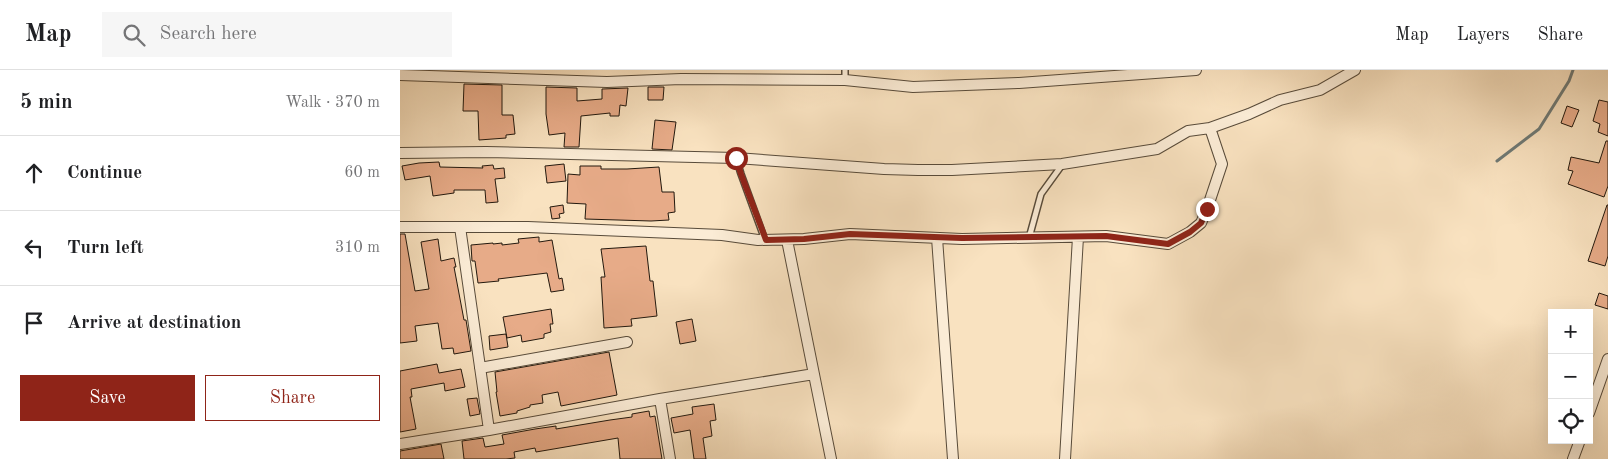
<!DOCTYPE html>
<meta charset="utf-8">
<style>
:root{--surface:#fff;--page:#f6f6f6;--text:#202124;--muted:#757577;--line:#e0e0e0;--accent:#8f2418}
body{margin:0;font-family:"Old Standard TT",serif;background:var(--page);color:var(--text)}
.controls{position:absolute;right:15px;bottom:15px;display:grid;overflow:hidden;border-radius:0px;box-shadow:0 5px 20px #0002}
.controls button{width:45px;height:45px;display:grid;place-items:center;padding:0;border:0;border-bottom:1px solid var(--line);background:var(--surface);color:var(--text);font:25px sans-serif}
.stop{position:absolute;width:15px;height:15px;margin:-11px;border:4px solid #8f2418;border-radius:50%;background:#fff}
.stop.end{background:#8f2418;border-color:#fff;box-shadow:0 1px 5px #0008}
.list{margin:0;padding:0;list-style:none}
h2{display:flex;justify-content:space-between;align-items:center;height:65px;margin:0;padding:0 20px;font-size:21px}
h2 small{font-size:16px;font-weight:400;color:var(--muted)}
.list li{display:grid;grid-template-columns:32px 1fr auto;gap:15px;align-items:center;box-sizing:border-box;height:75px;padding:0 20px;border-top:1px solid var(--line)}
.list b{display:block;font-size:19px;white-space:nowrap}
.list em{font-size:16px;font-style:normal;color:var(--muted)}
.actions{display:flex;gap:10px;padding:15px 20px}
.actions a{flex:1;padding:11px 0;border:1px solid var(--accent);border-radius:0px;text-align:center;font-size:18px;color:var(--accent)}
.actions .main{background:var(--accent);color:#fff}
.icon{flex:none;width:28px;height:28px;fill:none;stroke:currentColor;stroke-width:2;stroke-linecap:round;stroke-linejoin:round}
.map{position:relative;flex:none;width:1208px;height:389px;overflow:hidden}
header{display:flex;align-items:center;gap:30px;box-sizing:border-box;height:70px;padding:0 25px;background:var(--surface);border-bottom:1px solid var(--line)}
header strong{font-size:24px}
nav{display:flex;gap:28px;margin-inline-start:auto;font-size:18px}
.search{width:350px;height:45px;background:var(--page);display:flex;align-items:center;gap:12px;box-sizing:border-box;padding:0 18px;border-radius:0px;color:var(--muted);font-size:19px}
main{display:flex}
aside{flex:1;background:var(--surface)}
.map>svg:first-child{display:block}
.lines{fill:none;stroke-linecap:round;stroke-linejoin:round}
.stream{stroke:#6f7a76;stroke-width:3}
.building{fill:#e7ab88;stroke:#23190e}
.lane-casing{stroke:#584b3a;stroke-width:8}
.street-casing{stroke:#584b3a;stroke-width:12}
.lane{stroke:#fbecd6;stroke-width:5}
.street{stroke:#fbecd6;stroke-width:10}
.route{stroke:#8f2418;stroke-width:6}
</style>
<header>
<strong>Map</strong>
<div class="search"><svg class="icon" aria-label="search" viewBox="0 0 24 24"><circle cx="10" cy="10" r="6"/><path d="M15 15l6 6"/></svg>Search here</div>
<nav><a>Map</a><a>Layers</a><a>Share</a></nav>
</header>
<main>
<aside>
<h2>5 min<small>Walk · 370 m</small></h2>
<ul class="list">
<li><svg class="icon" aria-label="ahead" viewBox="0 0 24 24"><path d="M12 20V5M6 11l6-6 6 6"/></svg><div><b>Continue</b></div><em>60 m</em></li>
<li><svg class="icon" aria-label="left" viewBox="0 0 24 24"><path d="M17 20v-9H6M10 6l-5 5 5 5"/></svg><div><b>Turn left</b></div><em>310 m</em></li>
<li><svg class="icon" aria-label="arrive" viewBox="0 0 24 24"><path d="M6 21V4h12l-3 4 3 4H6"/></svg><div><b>Arrive at destination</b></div></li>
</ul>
<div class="actions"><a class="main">Save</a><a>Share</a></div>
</aside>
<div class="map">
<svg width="1208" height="389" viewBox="0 0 1208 389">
<rect width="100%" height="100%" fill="#f9e2c0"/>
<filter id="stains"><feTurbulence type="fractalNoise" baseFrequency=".004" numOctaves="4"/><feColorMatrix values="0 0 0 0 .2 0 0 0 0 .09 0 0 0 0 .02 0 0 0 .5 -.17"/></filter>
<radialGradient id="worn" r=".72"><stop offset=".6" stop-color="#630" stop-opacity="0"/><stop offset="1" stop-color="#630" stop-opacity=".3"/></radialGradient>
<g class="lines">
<path class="stream" d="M 1097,91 L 1139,59 L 1169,11 L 1173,0"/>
</g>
<path class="building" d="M 64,14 L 102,15 L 102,45 L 113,45 L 115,64 L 106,65 L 106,68 L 79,70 L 78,41 L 63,41 Z
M 146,17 L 177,18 L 177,31 L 202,29 L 202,19 L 228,18 L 226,36 L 220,35 L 219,46 L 210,46 L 210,43 L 181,46 L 179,77 L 164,77 L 165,63 L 149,65 L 146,44 Z
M 248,17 L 264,17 L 263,30 L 248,30 Z
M 1199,30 L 1208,32 L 1208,66 L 1198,62 L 1200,54 L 1193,51 Z
M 1167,36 L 1179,40 L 1172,57 L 1161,53 Z
M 255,50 L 276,52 L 272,80 L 252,79 Z
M 1206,71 L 1208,71 L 1208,116 L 1204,127 L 1168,114 L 1173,101 L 1168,100 L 1171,87 L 1199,93 Z
M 39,92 L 40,97 L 83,98 L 82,96 L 93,95 L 94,99 L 104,98 L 105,108 L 95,109 L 98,132 L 86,133 L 85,120 L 54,120 L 54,123 L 33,126 L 30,106 L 5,110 L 2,96 L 19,93 Z
M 164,94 L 166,111 L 147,113 L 145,96 Z
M 180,96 L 201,96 L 201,99 L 227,99 L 259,97 L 262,122 L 274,122 L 275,142 L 268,143 L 269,150 L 251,151 L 185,149 L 186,134 L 167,133 L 168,104 L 180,105 Z
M 163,135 L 164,143 L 159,144 L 160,148 L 152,149 L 150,137 Z
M 1207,135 L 1208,135 L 1208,186 L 1205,196 L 1188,191 Z
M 0,164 L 5,164 L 15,221 L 29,219 L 21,172 L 38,169 L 41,191 L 54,188 L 56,197 L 54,197 L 64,250 L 66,250 L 71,281 L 54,284 L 53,278 L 42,279 L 38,253 L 15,256 L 17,271 L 0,273 Z
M 139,167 L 139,172 L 152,170 L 159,209 L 162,208 L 164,220 L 151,222 L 147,203 L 98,209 L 99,211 L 78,213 L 75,191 L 72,191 L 71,175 L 93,173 L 93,174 L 102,173 L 102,175 L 119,173 L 118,169 Z
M 246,176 L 250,211 L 253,211 L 257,246 L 231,249 L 232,256 L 204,258 L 201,207 L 205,207 L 201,179 Z
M 1199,223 L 1208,226 L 1208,239 L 1195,235 Z
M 151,239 L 153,254 L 150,254 L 151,262 L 144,264 L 144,268 L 122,272 L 121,265 L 107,268 L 103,247 Z
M 292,249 L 296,271 L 280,274 L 276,252 Z
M 106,264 L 108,277 L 90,280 L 89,266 Z
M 209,282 L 217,325 L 161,336 L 158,322 L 142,325 L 143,333 L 130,335 L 130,337 L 117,341 L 117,343 L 100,346 L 96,322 L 97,322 L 95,302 Z
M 37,294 L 39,303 L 61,299 L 65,317 L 45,321 L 44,313 L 11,319 L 12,327 L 10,327 L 16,359 L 0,362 L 0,301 Z
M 77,328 L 80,344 L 70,346 L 67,329 Z
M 314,334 L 316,350 L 310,351 L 312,366 L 303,368 L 306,389 L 294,389 L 290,360 L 274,363 L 271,348 L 293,344 L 292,337 Z
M 249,341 L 250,347 L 255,346 L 262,389 L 220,389 L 218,368 L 136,382 L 135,378 L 114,382 L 115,388 L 106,389 L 64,389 L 62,371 L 83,368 L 85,377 L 104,374 L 102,365 L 135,359 L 156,356 L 156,359 L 210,350 L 232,347 L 232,344 Z
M 41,374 L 44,389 L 0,389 L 0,381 Z"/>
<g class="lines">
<g class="lane-casing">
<path id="lane" d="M 445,10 L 445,0
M 336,88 L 341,104 L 365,170
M 629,168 L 641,124 L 662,95"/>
</g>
<g class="street-casing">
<path id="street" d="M 0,5 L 207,12 L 281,9 L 445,10 L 513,17 L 619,13 L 796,0
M 0,83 L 86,82 L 336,88 L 484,99 L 518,100 L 552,100 L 662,94 L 757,79 L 788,61 L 810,58 L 849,44 L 880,30 L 920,20 L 955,0
M 0,157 L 128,157 L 322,165 L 358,170 L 404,169 L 450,164 L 562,169 L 706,166 L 768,174 L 790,162 L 801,153 L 807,139 L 822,94 L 810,58
M 60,157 L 89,360
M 537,168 L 553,389
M 387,170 L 431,389
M 80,298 L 227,272
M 260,329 L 270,389
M 1189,343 L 1208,289
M 0,374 L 89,360 L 260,329 L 414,304
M 665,389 L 678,167
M 1173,389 L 1180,370"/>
</g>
<use href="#lane" class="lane"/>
<use href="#street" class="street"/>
</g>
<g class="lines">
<path class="route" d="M 336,88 L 341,104 L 366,170 L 404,169 L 450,164 L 562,168 L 706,166 L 768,174 L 790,162 L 801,153 L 807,139"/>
</g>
<rect width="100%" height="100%" filter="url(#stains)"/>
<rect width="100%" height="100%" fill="url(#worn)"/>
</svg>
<div class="controls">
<button>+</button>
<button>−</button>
<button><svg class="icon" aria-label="locate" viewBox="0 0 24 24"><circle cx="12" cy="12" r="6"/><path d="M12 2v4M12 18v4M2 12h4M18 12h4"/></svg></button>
</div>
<div class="stop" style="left:336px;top:88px"></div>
<div class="stop end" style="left:807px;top:139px"></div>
</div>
</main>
